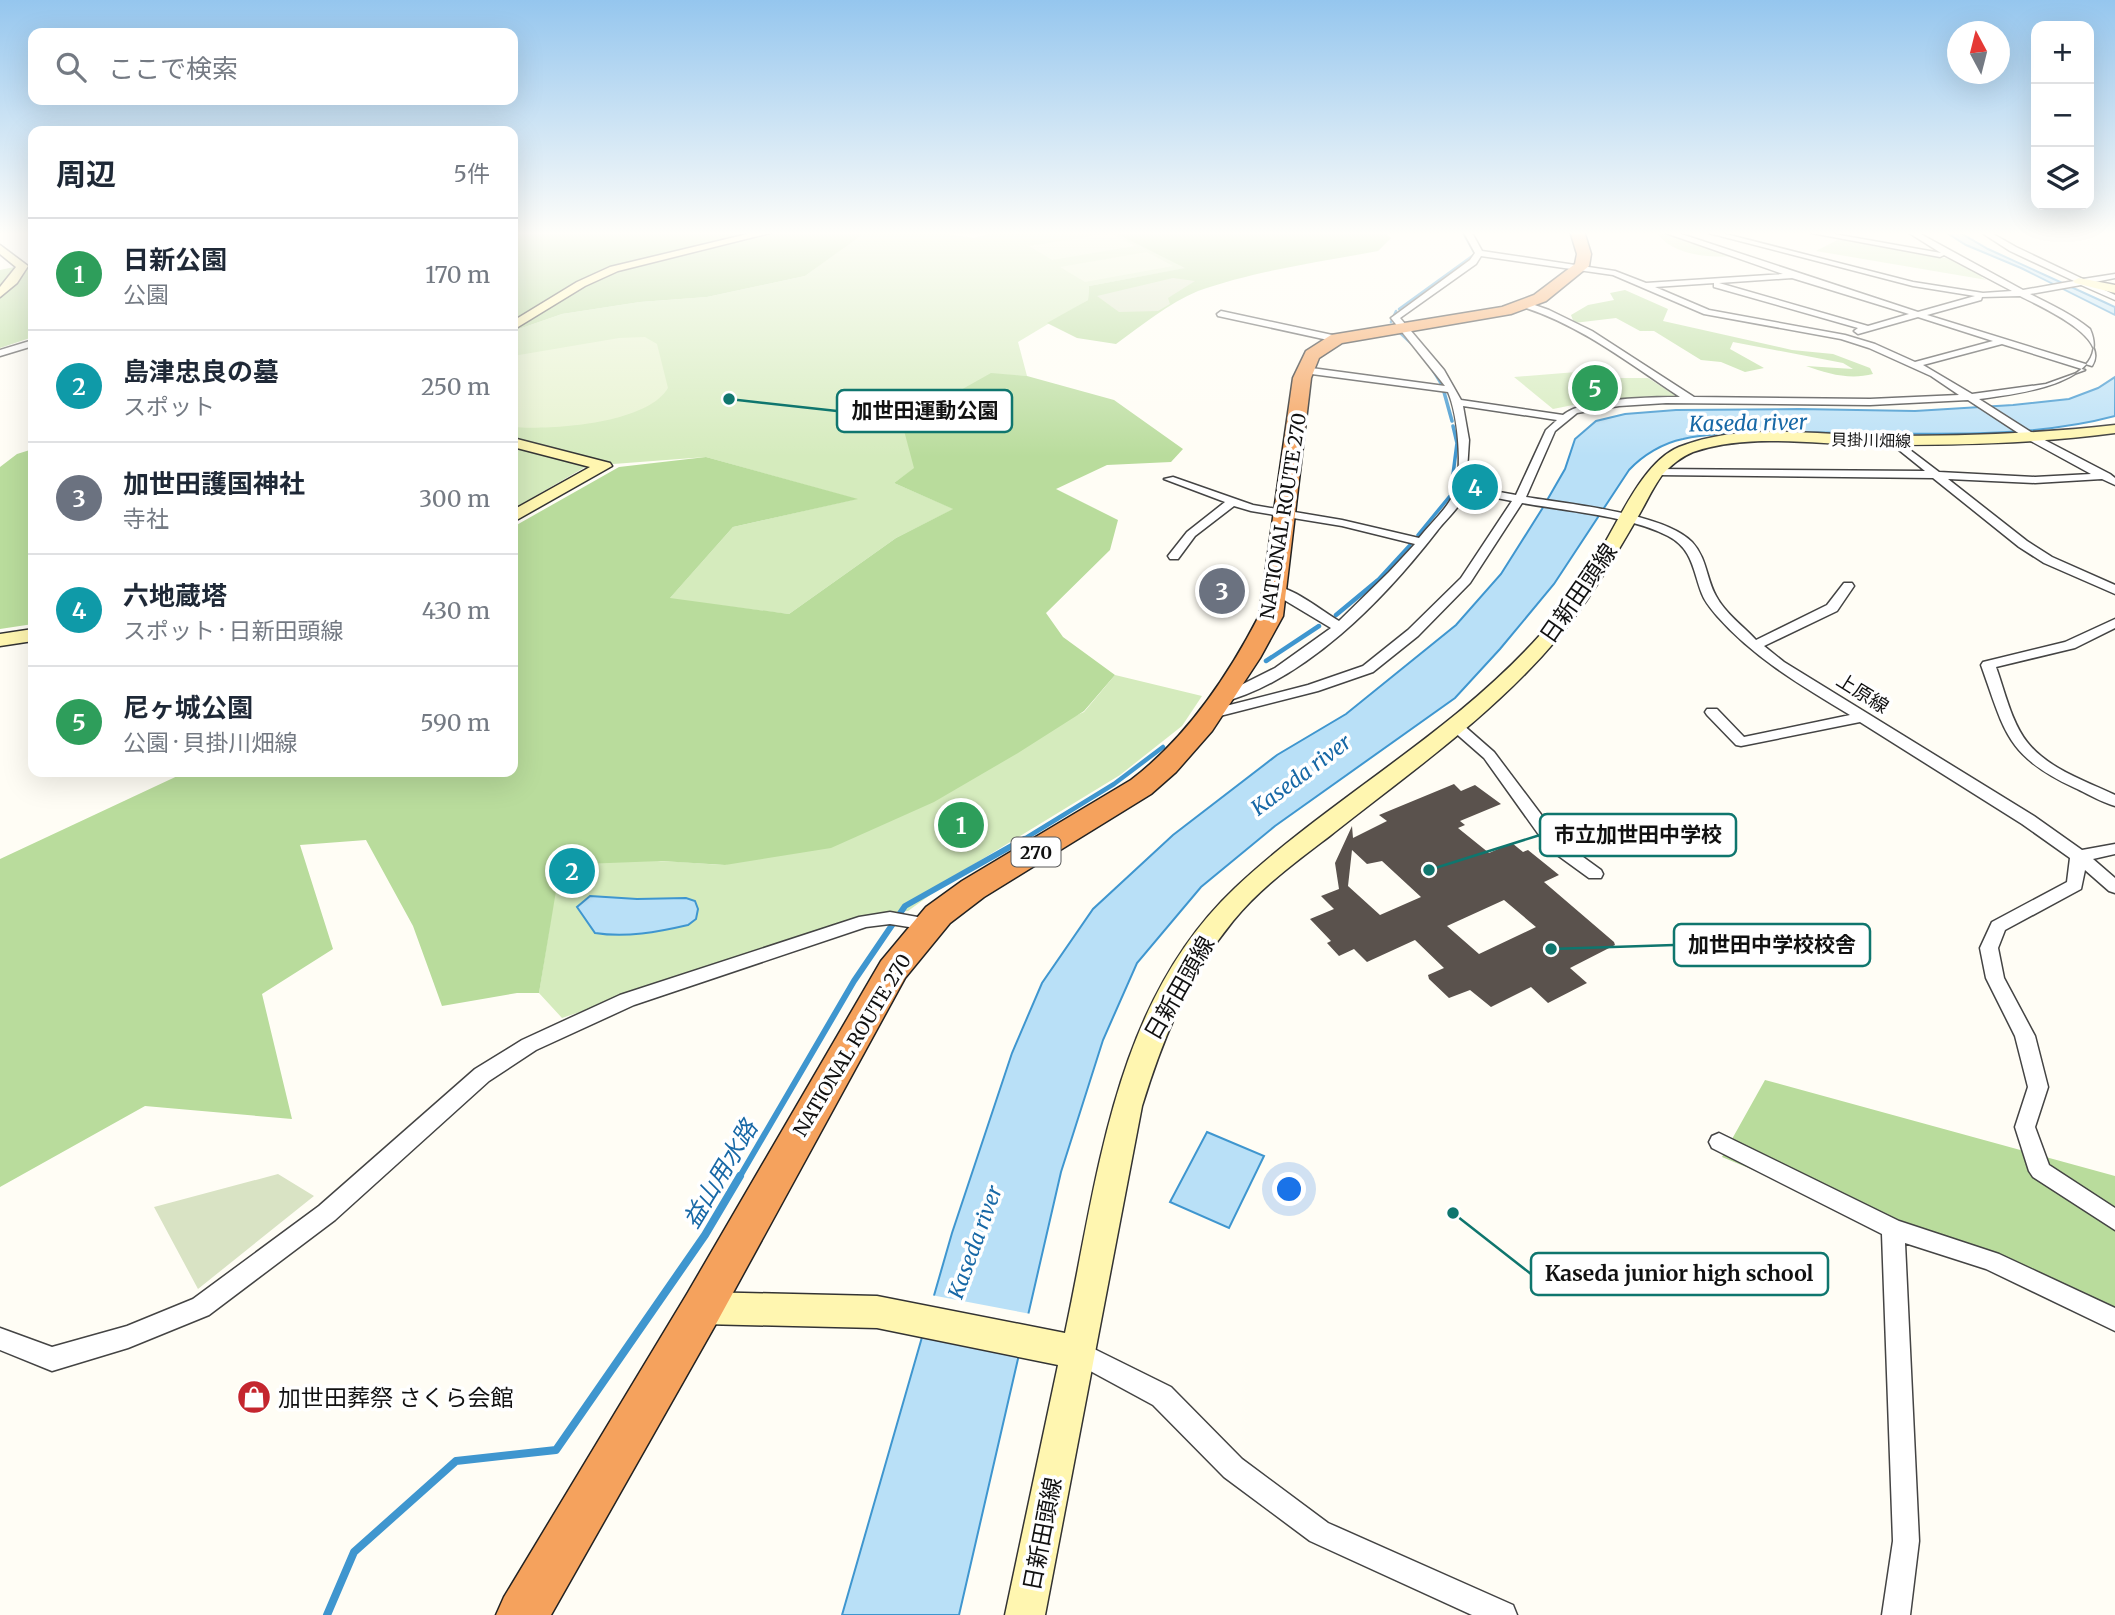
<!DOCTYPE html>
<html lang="ja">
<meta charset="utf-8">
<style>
:root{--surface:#fff;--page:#f2f2f3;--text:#1f2937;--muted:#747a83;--line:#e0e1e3;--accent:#d93025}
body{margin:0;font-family:Merriweather,"Noto Sans JP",serif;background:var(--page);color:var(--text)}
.controls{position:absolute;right:21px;top:21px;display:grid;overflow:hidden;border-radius:14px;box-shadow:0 7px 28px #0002}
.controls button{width:63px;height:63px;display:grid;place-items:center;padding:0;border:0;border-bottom:2px solid var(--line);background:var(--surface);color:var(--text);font:35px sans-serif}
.compass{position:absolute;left:1947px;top:21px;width:63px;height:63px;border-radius:50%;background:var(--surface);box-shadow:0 7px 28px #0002;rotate:353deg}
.you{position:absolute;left:1290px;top:1190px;width:24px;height:24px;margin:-18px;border:5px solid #fff;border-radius:50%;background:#1a73e8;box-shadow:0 0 0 10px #1a73e833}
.badge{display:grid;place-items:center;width:46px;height:46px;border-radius:50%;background:var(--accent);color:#fff;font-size:23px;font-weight:700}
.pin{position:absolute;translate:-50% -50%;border:4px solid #fff;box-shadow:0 2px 7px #0006}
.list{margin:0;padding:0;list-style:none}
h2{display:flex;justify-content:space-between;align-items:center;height:91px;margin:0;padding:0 28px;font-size:30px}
h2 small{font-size:23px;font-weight:400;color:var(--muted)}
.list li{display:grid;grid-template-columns:46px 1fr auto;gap:21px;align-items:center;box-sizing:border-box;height:112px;padding:0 28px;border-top:2px solid var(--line)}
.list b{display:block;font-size:26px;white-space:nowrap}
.list p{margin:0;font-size:23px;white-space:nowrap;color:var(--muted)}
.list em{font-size:23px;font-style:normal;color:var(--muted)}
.icon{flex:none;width:38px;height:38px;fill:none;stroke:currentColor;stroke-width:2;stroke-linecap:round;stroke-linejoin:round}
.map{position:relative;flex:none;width:2115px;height:1615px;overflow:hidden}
.search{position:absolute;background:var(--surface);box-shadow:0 7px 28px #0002;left:28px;top:28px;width:490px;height:77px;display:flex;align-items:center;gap:18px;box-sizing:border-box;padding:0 24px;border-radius:14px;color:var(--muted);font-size:26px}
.panel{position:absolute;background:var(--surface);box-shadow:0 7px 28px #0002;left:28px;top:126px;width:490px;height:651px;border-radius:14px}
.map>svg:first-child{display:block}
.green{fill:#d5ebbd}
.forest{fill:#b9dc9c}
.cemetery{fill:#d9e3c4}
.pitch{fill:#e6f2cf}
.water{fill:#b9e0f7;stroke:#3f96cf;stroke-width:2}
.pier{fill:#fffdf5}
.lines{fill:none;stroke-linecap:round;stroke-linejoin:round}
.stream-far4{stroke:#3f96cf;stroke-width:2.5}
.stream-far3{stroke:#3f96cf;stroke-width:3.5}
.stream-far2{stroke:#3f96cf;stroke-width:4.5}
.stream-far1{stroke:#3f96cf;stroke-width:6}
.stream{stroke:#3f96cf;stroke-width:8}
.building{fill:#5a524d;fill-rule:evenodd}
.street-casing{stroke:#444;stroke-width:3}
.secondary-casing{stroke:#333;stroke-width:3}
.highway-casing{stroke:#222;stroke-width:3}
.street{fill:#fff;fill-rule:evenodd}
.secondary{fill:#fff6b0;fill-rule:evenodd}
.highway{fill:#f5a25d;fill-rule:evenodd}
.labels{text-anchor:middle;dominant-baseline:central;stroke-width:7;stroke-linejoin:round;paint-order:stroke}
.far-street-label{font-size:16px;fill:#111;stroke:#fff}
.shield{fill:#fff;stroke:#585858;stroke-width:2}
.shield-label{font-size:18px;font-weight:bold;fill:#111}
.street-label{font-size:19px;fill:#111;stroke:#fff}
.water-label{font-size:21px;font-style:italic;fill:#1768a6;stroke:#fff}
.near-street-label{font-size:23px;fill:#111;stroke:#fff}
.near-poi-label{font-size:23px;fill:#111;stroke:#fff;text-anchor:start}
.near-water-label{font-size:24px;font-style:italic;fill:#1768a6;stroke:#fff}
.leader{fill:none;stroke:#0f766e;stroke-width:2.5}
.callout-dot{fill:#0f766e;stroke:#fff;stroke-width:2.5}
.callout{fill:#fff;stroke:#0f766e;stroke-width:2.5}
.callout-label{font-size:21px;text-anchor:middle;font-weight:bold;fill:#111}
</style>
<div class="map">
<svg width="2115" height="1615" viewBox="0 0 2115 1615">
<rect width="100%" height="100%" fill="#fffdf5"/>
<path class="green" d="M 866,231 L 929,231 L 974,238 L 999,231 L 1111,231 L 1187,268 L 1089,286 L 1088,300 L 1018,342 L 1027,376 L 991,374 L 915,468 L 894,483 L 954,509 L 896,538 L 789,614 L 669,599 L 733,527 L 856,499 L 706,457 L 587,466 L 513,509 L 513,331 L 562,314 L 640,302 L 707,297 L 805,276 Z
M 1661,232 L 1737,256 C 1711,258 1673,256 1657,233 Z
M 1839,239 L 1951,259 L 1986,277 L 1981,277 L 1987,280 L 1816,251 Z
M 1601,370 L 1613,378 L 1648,378 L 1678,397 L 1593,401 L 1553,409 L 1514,377 Z
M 1115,675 L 1202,696 L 1182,726 L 1120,775 L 966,869 L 908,911 L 887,913 L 818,931 L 562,1018 L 539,993 L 558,873 C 610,854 671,862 725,865 L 1084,712 Z"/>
<path class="forest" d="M 513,231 L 866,231 L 866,232 L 805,276 L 707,297 L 640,302 L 562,314 L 513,331 Z
M 1111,231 L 1383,231 L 1391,238 L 1378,251 C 1320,262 1253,271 1198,291 C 1169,303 1141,326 1116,344 L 1077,338 L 1047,323 L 1088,300 L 1089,286 L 1185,268 Z
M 33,263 L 33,337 L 0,348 L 0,270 Z
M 1625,290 L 1668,309 L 1663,321 L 1792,350 L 1833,354 L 1870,368 L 1873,374 C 1850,380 1828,374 1806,366 L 1853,369 L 1843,363 L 1733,342 L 1730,349 L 1764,368 L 1745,372 L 1721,362 L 1701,360 L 1654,331 L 1640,331 L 1616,318 L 1574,323 L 1571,315 L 1588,305 L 1614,300 L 1610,293 Z
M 991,373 L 1027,376 L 1114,400 L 1183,449 L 1171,462 L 1107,465 L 1056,489 L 1118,520 L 1110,550 L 1046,613 L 1063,637 L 1115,675 L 1084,711 L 1018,753 L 934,802 L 831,848 L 725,865 L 661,861 L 583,864 L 559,873 L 539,993 L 517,993 L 442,1006 L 413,926 L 366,840 L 300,845 L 333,949 L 262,994 L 292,1119 L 145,1106 L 0,1187 L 0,859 L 186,772 L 513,772 L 513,527 L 619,467 L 706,457 L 858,499 L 733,527 L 670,598 L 789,614 L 896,538 L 953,509 L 894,483 L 914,468 L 902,423 Z
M 33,449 L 33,624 L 0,629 L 0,467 L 17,454 Z
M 1765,1080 L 2115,1176 L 2115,1320 L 1722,1157 Z"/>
<path class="cemetery" d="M 1173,278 L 1195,281 L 1168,298 L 1170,304 L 1158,311 L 1119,312 L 1097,296 Z
M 278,1174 L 314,1196 L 198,1289 L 154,1207 Z"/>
<path class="pitch" d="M 1110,233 L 1135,246 L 1052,260 L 1029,246 Z
M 1147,252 L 1173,266 L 1085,282 L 1060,267 Z
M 645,337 L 657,344 L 668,388 C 647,424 551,430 513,427 L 513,356 L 619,338 Z"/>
<path class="water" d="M 1944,231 L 1957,231 L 1988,249 L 2104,302 L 2115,307 L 2115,315 L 2021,268 L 1966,245 Z
M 2115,377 L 2115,416 C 2011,444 1887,430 1779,433 C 1748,434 1714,432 1683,439 C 1663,443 1643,455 1629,470 L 1554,584 L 1500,649 L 1455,698 L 1275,826 L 1201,887 L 1137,963 L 1103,1040 L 1061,1172 L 959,1615 L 842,1615 L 952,1233 L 1012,1053 L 1042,983 L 1093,909 L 1173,835 L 1277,755 L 1346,714 L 1456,625 L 1501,574 L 1542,509 L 1565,469 L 1575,439 L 1596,421 L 1625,414 L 1676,410 L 1799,409 L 1915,411 L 2013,405 L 2069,399 L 2098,388 Z
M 590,896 L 637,899 L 686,898 L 695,901 L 698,909 L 696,919 L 688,925 C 658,932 626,938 595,933 L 577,907 Z
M 1207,1132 L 1264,1156 L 1229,1228 L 1170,1202 Z"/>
<path class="pier" d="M 931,1295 L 1031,1314 L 1021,1357 L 919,1336 Z"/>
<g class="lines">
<path class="stream-far4" d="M 1399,309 L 1475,254 L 1462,231
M 1391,322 L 1396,311
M 1400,333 L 1418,350
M 1432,369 L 1441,384"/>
<path class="stream-far3" d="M 1444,392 L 1452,421
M 1451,490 L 1457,443 L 1453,426
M 1418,535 L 1450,496
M 1375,583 L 1410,545"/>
<path class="stream-far2" d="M 1336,615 L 1377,581
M 1266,661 L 1319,626
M 1021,841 L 1114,784 L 1163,747"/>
<path class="stream-far1" d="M 739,1178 L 854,981 L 905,906 L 1024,839"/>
<path class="stream" d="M 327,1615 L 354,1552 L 456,1461 L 556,1450 L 705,1235 L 740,1176"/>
</g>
<path class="building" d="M 1454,784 L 1461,791 L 1475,785 L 1501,804 L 1460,821 L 1465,825 L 1458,828 L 1489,853 L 1512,843 L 1523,852 L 1528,850 L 1559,875 L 1544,882 L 1614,942 L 1615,945 L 1570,968 L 1587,983 L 1548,1003 L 1531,987 L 1491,1007 L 1470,990 L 1449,998 L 1429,979 L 1428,975 L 1444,968 L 1415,940 L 1367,962 L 1354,949 L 1339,956 L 1327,943 L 1331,941 L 1310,919 L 1334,909 L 1321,896 L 1339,889 L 1335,863 L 1352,826 L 1353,838 L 1387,821 L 1379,815 ZM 1352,850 L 1367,864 L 1382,861 L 1421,897 L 1380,915 L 1348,886 ZM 1504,900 L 1536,927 L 1479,954 L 1447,926 Z"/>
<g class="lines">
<g class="street-casing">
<path id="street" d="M 1463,231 L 1471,231 L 1482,251 L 1615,271 L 1646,283 L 1783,274 L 1660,231 L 1672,231 L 1918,312 L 1975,296 L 1913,286 L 1701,231 L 1714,231 L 1913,282 L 1983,293 L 2012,291 L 1944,255 L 1940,257 L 1801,231 L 1817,231 L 1941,253 L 1906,231 L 1915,231 L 2023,290 L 2074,281 L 2010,251 L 1979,231 L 1988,231 L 2016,247 L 2083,279 L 2115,274 L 2115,278 L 2090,283 L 2115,295 L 2115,300 L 2081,285 L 2030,294 C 2050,304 2073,315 2090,329 C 2115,385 2008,395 1979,399 L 2037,436 L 2110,474 L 2115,478 L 2115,485 L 2102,479 L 2035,483 L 1948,479 L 2027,541 L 2052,557 L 2115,585 L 2115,594 L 2044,563 L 2019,547 L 1933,478 L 1656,475 L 1651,472 L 1656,469 L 1925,471 L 1889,442 L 1889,438 L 1893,437 L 1939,472 L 2035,477 L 2091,474 L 2029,440 L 1968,400 L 1870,405 L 1666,403 L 1619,406 L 1577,413 L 1555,431 L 1526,497 C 1567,504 1664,513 1692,542 C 1707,558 1706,578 1716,596 C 1725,613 1743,626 1756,640 L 1827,605 L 1844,583 L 1852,583 L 1854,586 L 1837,611 L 1764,646 L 1784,662 L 2034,816 L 2082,850 L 2115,844 L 2115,854 L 2093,859 L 2115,878 L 2115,893 L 2109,891 L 2085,870 L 2081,889 L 2005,930 L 1998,948 L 2004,978 L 2035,1036 L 2048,1087 L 2035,1127 L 2049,1165 L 2115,1208 L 2115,1230 L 2033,1177 L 2029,1171 L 2015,1127 L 2028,1087 L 2015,1036 L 1986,978 L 1980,948 L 1992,922 L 2067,882 L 2070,858 L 2022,824 L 1860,722 L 1741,746 L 1736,745 L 1707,715 L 1705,712 L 1707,709 L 1717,709 L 1744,737 L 1850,715 C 1802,686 1754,658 1717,616 C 1712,610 1705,602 1702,594 C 1693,571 1693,549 1668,536 C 1630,516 1566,511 1522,503 L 1470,583 L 1418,636 L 1373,672 L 1318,691 L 1216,717 L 1206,717 L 1204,714 L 1206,711 L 1308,685 L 1363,666 L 1408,630 L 1461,578 L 1512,501 L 1466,492 C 1460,508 1447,518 1437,531 C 1385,598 1306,681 1220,703 L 1213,699 L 1275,668 L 1331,628 L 1271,592 L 1271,586 C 1289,584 1322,611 1339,621 L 1389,572 L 1415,544 L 1342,526 L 1251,511 L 1234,506 L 1195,536 L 1178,559 L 1170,559 L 1168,556 L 1187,532 L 1225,502 L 1164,479 L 1173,477 L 1253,505 L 1342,520 L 1419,538 C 1429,525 1443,513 1451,499 C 1465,477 1458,415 1448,392 L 1304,373 L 1299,370 L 1304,367 L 1445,386 L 1391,318 L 1470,260 L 1475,253 ZM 1481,256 L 1613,275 L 1704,314 L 1841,339 L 1869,348 L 1931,376 L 1959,395 L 1870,399 L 1694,397 L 1592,331 L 1549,310 L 1526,302 L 1522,305 L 1523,307 C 1582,326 1630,364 1680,397 C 1653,397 1583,398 1563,415 L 1461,400 L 1444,370 L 1400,318 L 1476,264 ZM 1792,278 L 1909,314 L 1868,326 L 1719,283 ZM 1714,283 L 1714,287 L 1858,328 L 1854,331 L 1858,334 L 1918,317 L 1993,341 L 1915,362 L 1875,344 L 1845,335 L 1709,310 L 1655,287 ZM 2020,296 C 2041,307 2111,337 2092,366 L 1927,315 L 1981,300 L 1982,297 ZM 2002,344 L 2085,370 L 2046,384 L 1972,394 L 1923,365 ZM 1463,406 L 1557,420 L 1546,430 L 1516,495 L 1466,486 L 1469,440 Z
M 1221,311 L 1337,336 L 1341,339 L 1337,342 L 1218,316 L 1217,314 Z
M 33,340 L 33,346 L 0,356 L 0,350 Z
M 2115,619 L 2115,628 L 2075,648 L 1996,667 C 2005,692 2011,721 2027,742 C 2048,769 2086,781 2115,795 L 2115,806 C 2101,802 2088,794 2075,788 C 2006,756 2005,732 1981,665 L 1983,662 L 2065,642 Z
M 1457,723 L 1462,724 L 1494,752 L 1561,841 L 1601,870 L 1603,874 L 1601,878 L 1589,878 L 1549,849 L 1484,758 L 1452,730 L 1450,727 L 1452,724 Z
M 890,912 L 934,920 L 937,924 L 934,928 L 928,930 L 890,924 L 866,927 L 634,1005 L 536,1050 L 489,1081 L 335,1220 L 209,1315 L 128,1348 L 52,1371 L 0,1350 L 0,1328 L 52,1347 L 127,1326 L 193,1299 L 319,1206 L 475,1069 L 522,1040 L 620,995 L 859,917 Z
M 1719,1133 L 1899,1221 L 1999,1254 L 2115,1308 L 2115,1331 L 1986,1269 L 1905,1243 L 1919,1541 L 1910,1615 L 1882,1615 L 1893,1541 L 1882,1234 L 1712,1148 L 1709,1142 L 1712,1136 Z
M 1078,1341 L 1171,1387 L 1242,1459 L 1328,1523 L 1513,1605 L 1517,1615 L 1472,1615 L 1310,1541 L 1224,1477 L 1153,1405 L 1070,1360 L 1066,1352 L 1070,1344 Z"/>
</g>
<g class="secondary-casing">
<path id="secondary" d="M 760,231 L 778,231 L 618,271 L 585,286 L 513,330 L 513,321 L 577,282 L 610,267 Z
M 0,245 L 28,266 L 17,283 L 0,297 L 0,287 L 16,267 L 0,254 Z
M 2079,278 L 2115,285 L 2115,293 L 2075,283 L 2073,281 Z
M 2115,425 L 2115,433 C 2033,444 1951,445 1868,445 C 1812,444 1747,433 1693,452 C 1681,457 1671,465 1662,475 C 1652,489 1645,505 1636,520 C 1612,561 1588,603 1557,639 C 1492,716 1409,773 1331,835 C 1297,861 1261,887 1233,921 C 1188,976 1163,1038 1142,1106 L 1045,1615 L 1005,1615 L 1058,1365 L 877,1328 L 702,1324 L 690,1319 L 685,1308 L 690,1297 L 702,1292 L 877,1296 L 1065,1333 C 1098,1179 1113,1003 1235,888 C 1332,797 1452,734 1541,634 C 1564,608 1583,580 1600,551 C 1620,519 1643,462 1679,447 C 1741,422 1816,435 1881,436 C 1959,436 2037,434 2115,425 Z
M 513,438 L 610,463 L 612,466 L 513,522 L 513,510 L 590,467 L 513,447 Z
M 33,629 L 33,641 L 0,646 L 0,634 Z"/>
</g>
<g class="highway-casing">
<path id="highway" d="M 1570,231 L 1584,231 L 1591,254 L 1589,266 L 1546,301 L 1511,314 L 1342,343 L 1319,358 L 1311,378 L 1283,616 L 1260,658 L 1212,731 L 1176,772 L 1151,794 L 984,897 L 950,923 L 905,978 L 717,1322 L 551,1615 L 496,1615 L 504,1597 L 687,1294 L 881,961 L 926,907 L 962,881 L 1131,780 C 1186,738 1227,678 1259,616 L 1293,378 L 1306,351 L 1331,335 L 1502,307 L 1534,295 L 1575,264 L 1577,254 Z"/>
</g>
<use href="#street" class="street"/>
<use href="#secondary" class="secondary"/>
<use href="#highway" class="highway"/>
</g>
<linearGradient id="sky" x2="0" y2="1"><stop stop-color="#95c6ee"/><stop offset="0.51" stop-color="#fffefa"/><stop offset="1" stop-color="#fffefa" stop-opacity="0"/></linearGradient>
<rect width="2115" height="457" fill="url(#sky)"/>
<defs>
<g id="shop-disc" transform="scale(1.75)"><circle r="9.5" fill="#c4262e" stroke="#fff"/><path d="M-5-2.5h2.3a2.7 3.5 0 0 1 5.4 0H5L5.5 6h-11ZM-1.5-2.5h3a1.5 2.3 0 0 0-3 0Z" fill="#fff"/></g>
</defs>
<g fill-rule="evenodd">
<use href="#shop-disc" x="254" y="1397"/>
</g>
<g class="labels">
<g class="far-street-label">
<text transform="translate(1871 440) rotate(1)">貝掛川畑線</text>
</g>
<rect class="shield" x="1011.5" y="837.5" width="49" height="29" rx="5"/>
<g class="shield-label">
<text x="1036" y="852">270</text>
</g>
<g class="street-label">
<text transform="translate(1283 516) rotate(-81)">NATIONAL ROUTE 270</text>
<text transform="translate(1863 693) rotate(32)">上原線</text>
<text transform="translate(852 1045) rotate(-59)">NATIONAL ROUTE 270</text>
</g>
<g class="water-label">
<text transform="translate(1748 423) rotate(-1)">Kaseda river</text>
<text transform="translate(1301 775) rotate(-37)">Kaseda river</text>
<text transform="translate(975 1242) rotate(-70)">Kaseda river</text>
</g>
<g class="near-street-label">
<text transform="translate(1578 593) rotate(-55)">日新田頭線</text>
<text transform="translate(1179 988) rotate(-60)">日新田頭線</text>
<text transform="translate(1042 1534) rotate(-79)">日新田頭線</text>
</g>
<g class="near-poi-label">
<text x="278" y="1397">加世田葬祭 さくら会館</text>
</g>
<g class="near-water-label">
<text transform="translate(720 1174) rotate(-59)">益山用水路</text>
</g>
</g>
<path class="leader" d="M729 399L837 411M1429 870L1540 835M1551 949L1674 945M1453 1213L1531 1274"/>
<g class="callout-dot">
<circle cx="729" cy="399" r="7"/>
<circle cx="1429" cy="870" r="7"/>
<circle cx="1551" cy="949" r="7"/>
<circle cx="1453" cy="1213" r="7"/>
</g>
<g class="callout">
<rect x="837" y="390" width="175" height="42" rx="7"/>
<rect x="1540" y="814" width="196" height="42" rx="7"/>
<rect x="1674" y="924" width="196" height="42" rx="7"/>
<rect x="1531" y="1253" width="297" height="42" rx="7"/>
</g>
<g class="callout-label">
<text x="925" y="418">加世田運動公園</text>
<text x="1638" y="842">市立加世田中学校</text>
<text x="1772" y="952">加世田中学校校舎</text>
<text x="1679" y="1281">Kaseda junior high school</text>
</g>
</svg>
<div class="controls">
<button>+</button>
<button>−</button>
<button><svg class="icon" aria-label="layers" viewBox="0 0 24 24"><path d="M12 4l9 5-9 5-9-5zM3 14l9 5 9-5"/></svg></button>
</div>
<svg class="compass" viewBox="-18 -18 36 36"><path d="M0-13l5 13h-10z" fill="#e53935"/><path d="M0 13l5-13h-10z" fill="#747a83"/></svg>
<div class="you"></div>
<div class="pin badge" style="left:961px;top:825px;background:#2e9e5b">1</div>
<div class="pin badge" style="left:572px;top:871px;background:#0f9aa8">2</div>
<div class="pin badge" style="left:1222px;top:591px;background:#6b7280">3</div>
<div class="pin badge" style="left:1475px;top:487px;background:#0f9aa8">4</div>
<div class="pin badge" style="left:1595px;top:388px;background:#2e9e5b">5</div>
<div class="search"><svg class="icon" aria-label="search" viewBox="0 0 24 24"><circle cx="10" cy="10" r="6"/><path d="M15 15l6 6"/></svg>ここで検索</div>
<section class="panel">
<h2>周辺<small>5件</small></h2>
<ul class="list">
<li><span class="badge" style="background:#2e9e5b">1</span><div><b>日新公園</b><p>公園</p></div><em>170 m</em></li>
<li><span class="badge" style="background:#0f9aa8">2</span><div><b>島津忠良の墓</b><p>スポット</p></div><em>250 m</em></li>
<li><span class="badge" style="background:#6b7280">3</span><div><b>加世田護国神社</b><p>寺社</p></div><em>300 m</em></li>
<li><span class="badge" style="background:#0f9aa8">4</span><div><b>六地蔵塔</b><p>スポット · 日新田頭線</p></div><em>430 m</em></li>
<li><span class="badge" style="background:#2e9e5b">5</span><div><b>尼ヶ城公園</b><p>公園 · 貝掛川畑線</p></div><em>590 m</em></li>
</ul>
</section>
</div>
